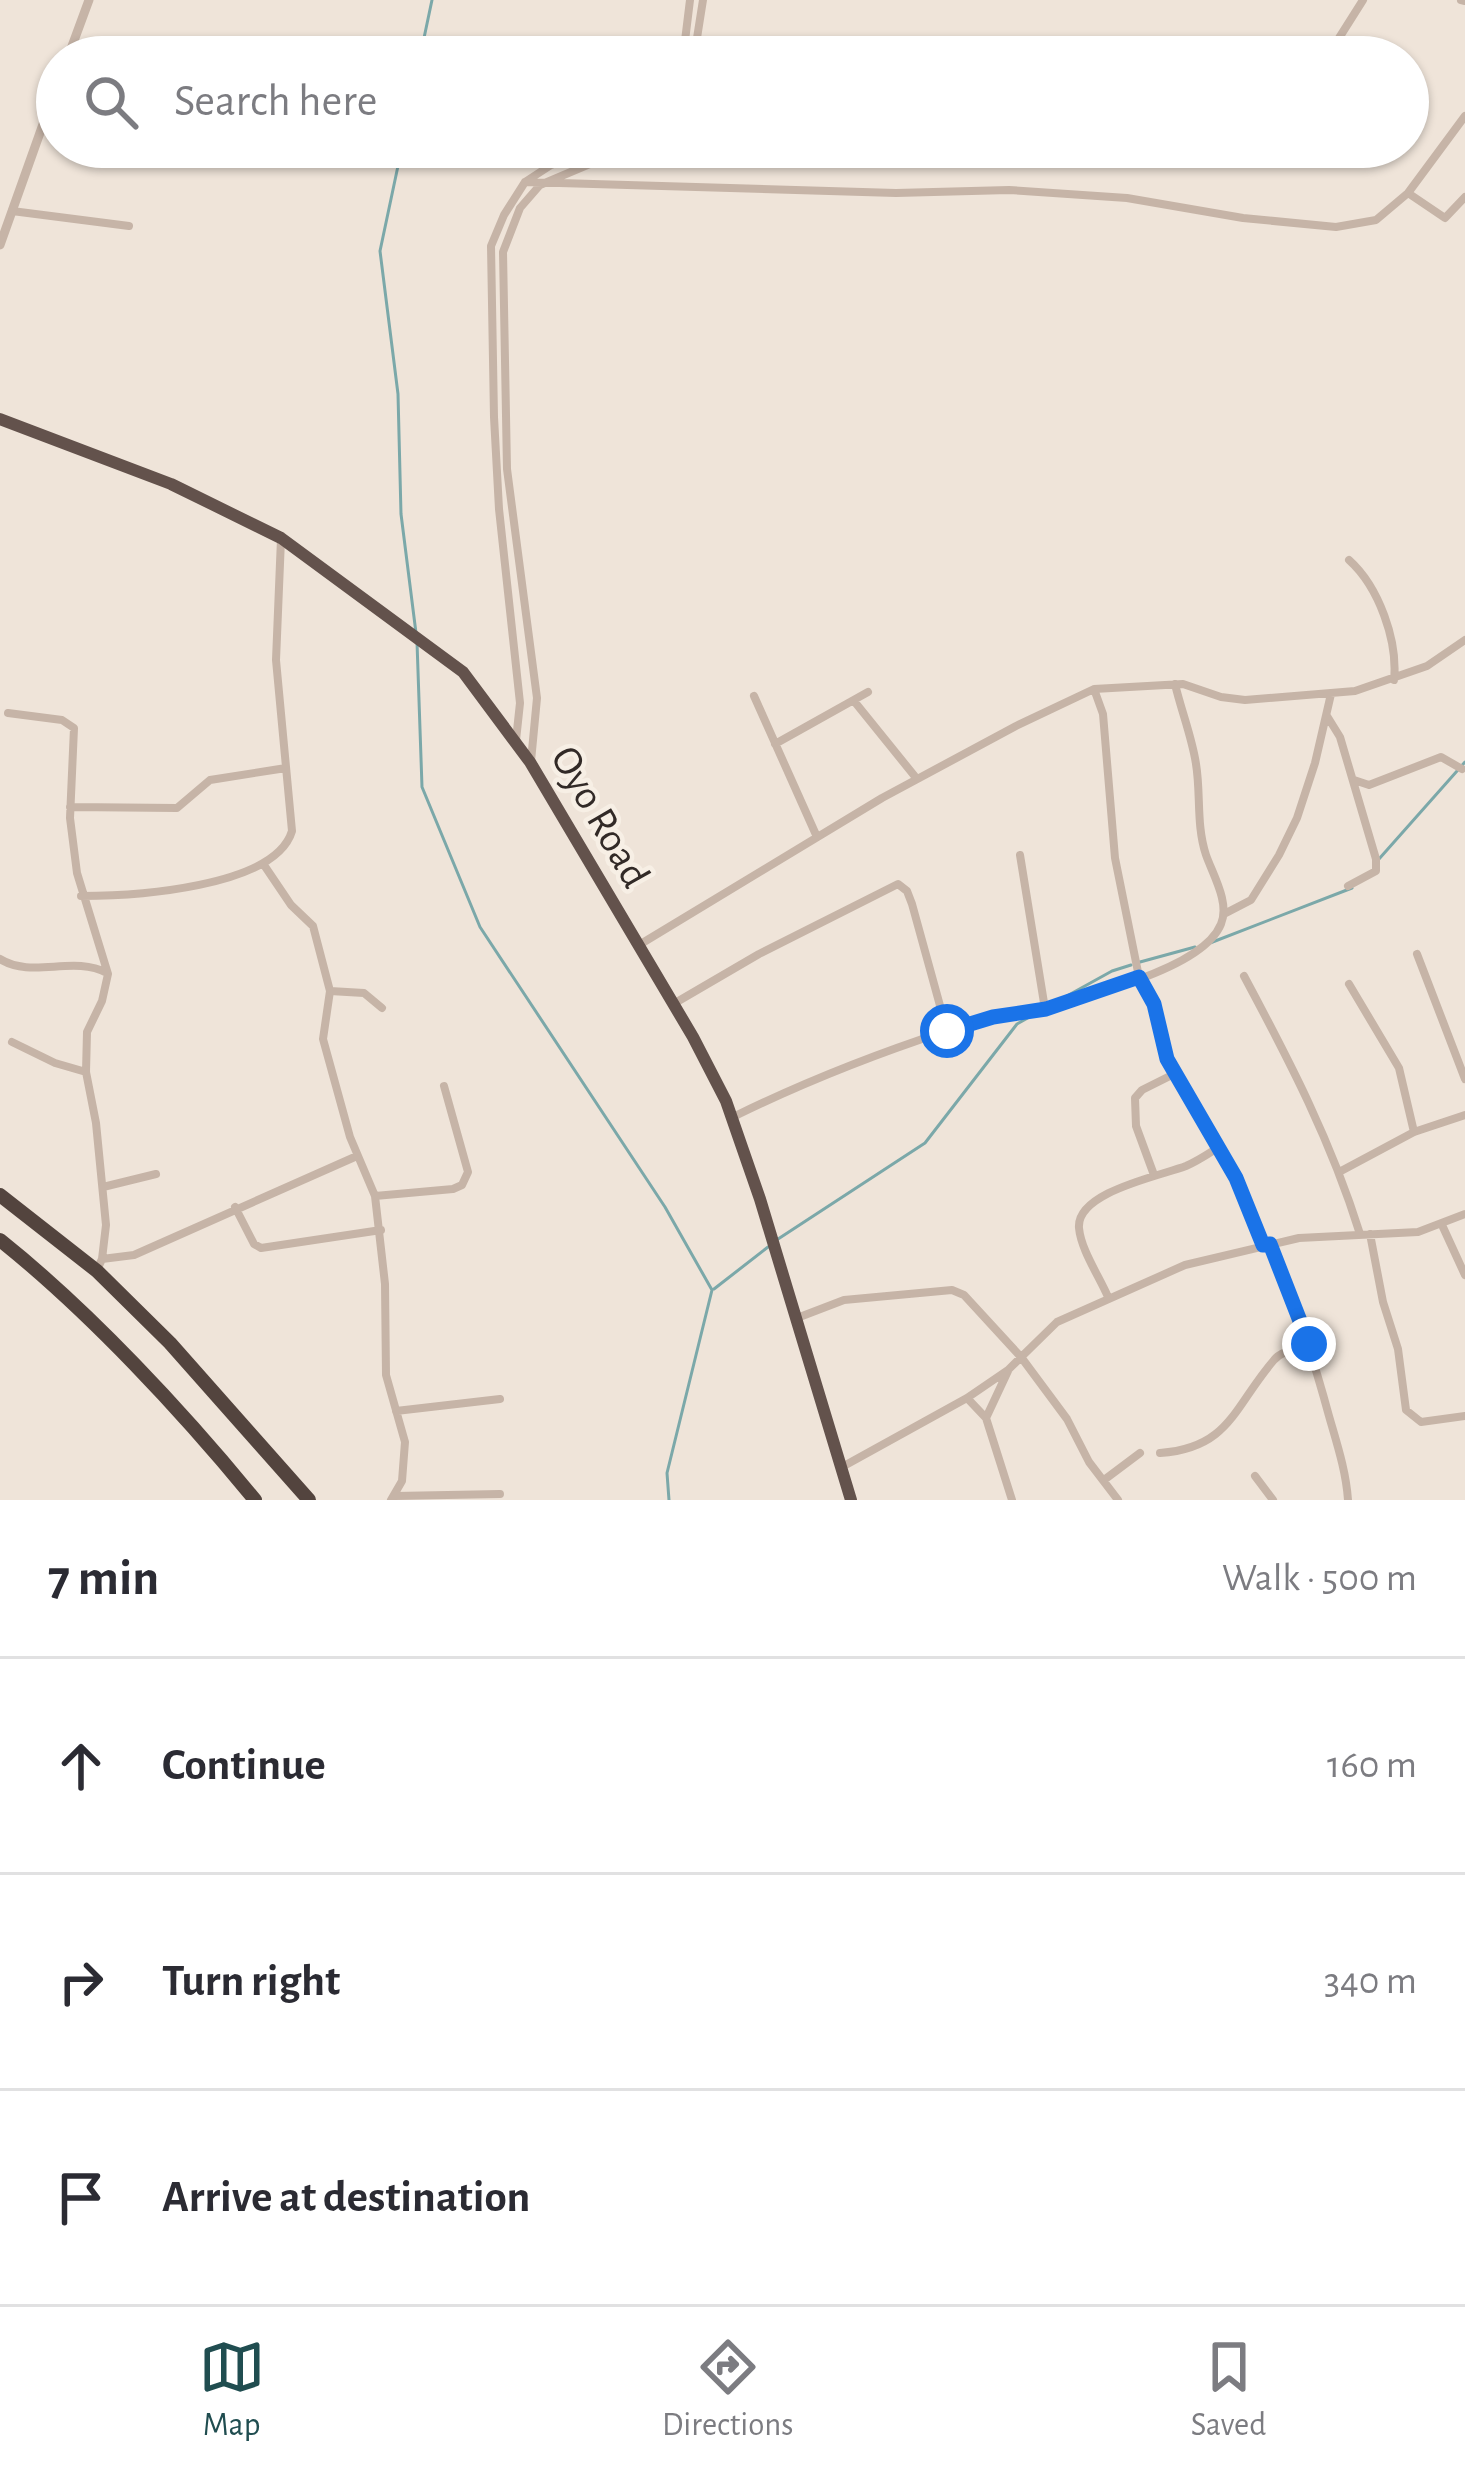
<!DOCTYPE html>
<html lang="en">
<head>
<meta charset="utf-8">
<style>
	:root { --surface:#fff; --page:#f2f2f3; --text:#2b2b33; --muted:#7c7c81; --line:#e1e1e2; --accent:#204d50 }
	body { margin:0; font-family:"Alegreya Sans",sans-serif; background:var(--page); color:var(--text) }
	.stop { position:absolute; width:36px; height:36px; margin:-27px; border:9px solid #1a73e8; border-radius:50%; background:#fff }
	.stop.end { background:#1a73e8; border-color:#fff; box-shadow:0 3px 12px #0008 }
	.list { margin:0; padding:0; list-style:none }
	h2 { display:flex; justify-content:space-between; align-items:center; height:156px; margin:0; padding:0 48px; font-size:51px }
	h2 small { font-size:39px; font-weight:400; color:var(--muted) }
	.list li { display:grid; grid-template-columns:78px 1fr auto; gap:36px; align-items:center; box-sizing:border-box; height:216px; padding:0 48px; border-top:3px solid var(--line) }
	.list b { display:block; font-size:45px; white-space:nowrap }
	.list em { font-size:39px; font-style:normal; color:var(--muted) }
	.icon { flex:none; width:66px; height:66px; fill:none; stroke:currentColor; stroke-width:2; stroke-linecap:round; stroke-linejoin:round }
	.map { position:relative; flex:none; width:1465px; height:1500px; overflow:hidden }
	.search { position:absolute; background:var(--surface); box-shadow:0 3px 9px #0004; left:36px; right:36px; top:36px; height:132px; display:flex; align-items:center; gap:30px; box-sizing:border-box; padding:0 42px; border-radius:66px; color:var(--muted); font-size:45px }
	.sheet { height:804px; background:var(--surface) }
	nav { display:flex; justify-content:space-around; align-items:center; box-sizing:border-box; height:168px; border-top:3px solid var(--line); background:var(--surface); font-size:33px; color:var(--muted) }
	nav a { display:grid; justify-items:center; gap:6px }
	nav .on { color:var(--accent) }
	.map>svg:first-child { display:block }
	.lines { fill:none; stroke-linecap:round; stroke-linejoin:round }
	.stream { stroke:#7ba8a9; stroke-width:3 }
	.minor { stroke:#c6b4a7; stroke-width:8 }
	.tertiary { stroke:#c6b4a7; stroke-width:9 }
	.trunk { stroke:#63524c; stroke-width:12 }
	.motorway { stroke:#53443e; stroke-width:14 }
	.route { stroke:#1a73e8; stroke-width:15 }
	.labels { text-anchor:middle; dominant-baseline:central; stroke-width:9; stroke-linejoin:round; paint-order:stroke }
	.street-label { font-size:42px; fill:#322a27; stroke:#f7efe5 }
</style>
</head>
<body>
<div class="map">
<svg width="1465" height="1500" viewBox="0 0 1465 1500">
	<rect width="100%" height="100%" fill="#efe4d9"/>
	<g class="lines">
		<path class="stream" d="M420,57L432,0
			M402,147L380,251L398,394L401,514L416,633
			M417,642L422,787L480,927L665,1207L712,1290L667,1473L669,1500
			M1379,859L1465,762
			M1210,943L1352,888
			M1140,962L1195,947
			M1065,997L1112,971L1131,965
			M775,1241L925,1143L1017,1024L1040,1011
			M714,1289L768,1247"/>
		<path class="minor" d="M1461,0L1465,1
			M683,57L690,0
			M694,57L703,0
			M1327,57L1363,0
			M525,182L896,193L1009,190L1127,198L1243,218L1336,227L1376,220L1408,193L1465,116
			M1408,193L1445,218L1465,197
			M12,211L129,226
			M1349,560C1379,587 1398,641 1394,680
			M1094,689L1103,714L1115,858L1139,977L1154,1004L1167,1059L1236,1179L1263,1245
			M754,696L817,837
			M854,701L917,779
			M8,713L62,720L74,728L70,818L77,873L108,974L102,1001L87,1032L86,1072L96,1123L106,1225L102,1259L97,1270
			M1327,716L1340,737L1376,859V871L1348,886
			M516,740L520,703L499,509L494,417L491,246L504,215L525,182L551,165L599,147
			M775,744L868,692
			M531,761L537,698L507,469L503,252L520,208L540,185L630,147
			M1354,780L1369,785L1441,757L1462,769
			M70,807L177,808L210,780L286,768
			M1020,855L1045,1009
			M264,865L291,905L313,926L330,991L323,1039L350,1137L375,1196L385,1284L386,1375L405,1442L402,1481L391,1500
			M81,896C132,896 275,888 292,831L276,660L281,539
			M1224,914L1251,900L1279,855L1297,818L1315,763L1331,694
			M639,945L882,798L1016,726L1094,689L1183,684L1221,697L1245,700L1355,691L1427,666L1465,640
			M1417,954L1465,1079
			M0,959C32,979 73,955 107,973
			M1244,976C1290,1062 1331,1141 1360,1234
			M1349,984L1399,1068L1414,1132
			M330,991L364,993L382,1008
			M675,1003L759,954L898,884L907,891L912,904L947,1031
			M12,1042L55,1063L86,1072
			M733,1117C802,1083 873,1055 946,1031C1005,1012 1197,984 1221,924C1230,903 1213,875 1206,855C1196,825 1201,794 1196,764C1192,737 1181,710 1175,684
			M1341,1171L1414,1132L1465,1115
			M1154,1175L1136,1126L1135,1098L1142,1090L1176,1073
			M103,1187L156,1174
			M375,1196L453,1189L462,1185L468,1172L444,1086
			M235,1207L254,1244L261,1248L381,1230
			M1442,1225L1465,1275
			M1370,1234L1383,1302L1398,1349L1406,1410L1421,1422L1465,1416
			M1270,1244C1295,1301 1313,1357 1329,1416C1337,1444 1346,1471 1348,1500
			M102,1259L134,1255L357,1156
			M1108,1297C1099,1276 1081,1250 1079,1228C1076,1192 1160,1176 1186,1166C1198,1161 1208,1154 1219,1147
			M797,1318L844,1300L952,1290L964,1295L1021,1357L1067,1419L1089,1462L1118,1500
			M968,1399L986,1418L1012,1500
			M396,1411L500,1399
			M986,1418L1008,1371
			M1160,1453C1230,1448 1234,1406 1274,1360C1281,1351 1298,1348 1309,1344
			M842,1467L967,1398L1008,1370L1057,1322L1185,1265L1299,1238L1418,1232L1465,1214
			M1255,1476L1273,1500
			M1104,1480L1140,1453
			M395,1496L500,1494"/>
		<path class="tertiary" d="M68,57L89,0
			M0,245L57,85"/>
		<path class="trunk" d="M0,419L171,484L281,538L463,672L530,762L693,1037L726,1101L760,1199L851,1500"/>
		<path class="motorway" d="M0,1195L97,1271L170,1343L309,1500
			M0,1240C89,1311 183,1412 255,1500"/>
	</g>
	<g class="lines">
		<path class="route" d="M947,1031L993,1017L1046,1009L1139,977L1154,1004L1167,1059L1236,1178L1263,1245L1270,1244L1309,1344"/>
	</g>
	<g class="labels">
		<g class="street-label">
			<text transform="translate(600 817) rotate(60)">Oyo Road</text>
		</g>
	</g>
</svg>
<div class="stop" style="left:947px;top:1031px"></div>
<div class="stop end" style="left:1309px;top:1344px"></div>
<div class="search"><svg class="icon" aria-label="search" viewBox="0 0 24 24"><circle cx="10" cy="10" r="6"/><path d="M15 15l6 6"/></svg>Search here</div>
</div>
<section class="sheet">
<h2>7 min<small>Walk · 500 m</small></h2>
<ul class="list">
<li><svg class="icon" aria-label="ahead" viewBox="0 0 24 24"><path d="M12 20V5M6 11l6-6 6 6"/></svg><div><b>Continue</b></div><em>160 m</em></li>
<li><svg class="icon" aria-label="right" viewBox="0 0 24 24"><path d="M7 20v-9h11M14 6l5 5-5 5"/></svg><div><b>Turn right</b></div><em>340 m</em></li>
<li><svg class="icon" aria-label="arrive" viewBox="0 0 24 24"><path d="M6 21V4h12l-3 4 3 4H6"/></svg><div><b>Arrive at destination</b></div></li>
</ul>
</section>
<nav>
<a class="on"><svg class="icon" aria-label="map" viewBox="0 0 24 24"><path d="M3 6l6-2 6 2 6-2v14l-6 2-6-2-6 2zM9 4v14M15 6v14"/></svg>Map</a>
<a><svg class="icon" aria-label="directions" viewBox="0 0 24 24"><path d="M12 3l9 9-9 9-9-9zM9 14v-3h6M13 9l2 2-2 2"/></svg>Directions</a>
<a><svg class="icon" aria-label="saved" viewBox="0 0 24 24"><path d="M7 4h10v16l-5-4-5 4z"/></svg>Saved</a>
</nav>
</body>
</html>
